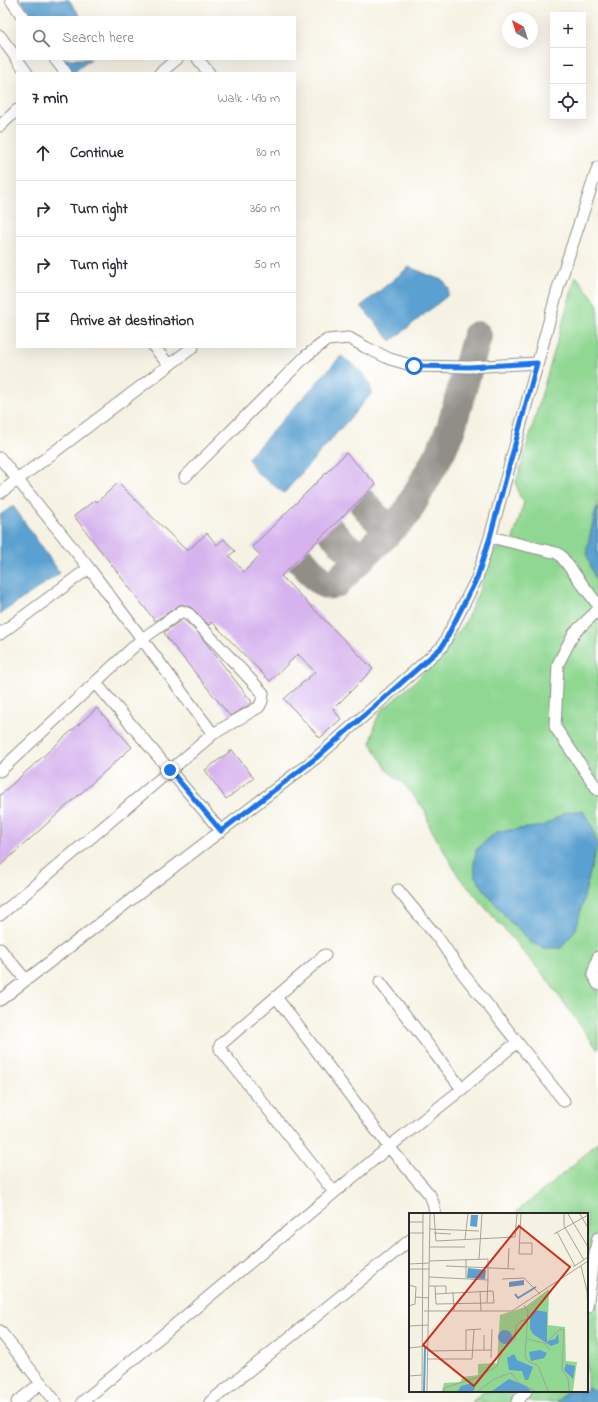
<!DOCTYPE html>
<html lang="en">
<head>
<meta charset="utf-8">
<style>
	:root { --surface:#fff; --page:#f2f2f3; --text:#2b2b33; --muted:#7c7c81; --line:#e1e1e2 }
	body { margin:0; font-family:"Indie Flower",sans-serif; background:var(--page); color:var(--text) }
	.controls { position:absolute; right:12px; top:12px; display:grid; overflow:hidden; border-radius:0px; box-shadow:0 4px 16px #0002 }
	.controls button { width:36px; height:36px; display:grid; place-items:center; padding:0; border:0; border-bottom:1px solid var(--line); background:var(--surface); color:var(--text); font:20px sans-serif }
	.compass { position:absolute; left:502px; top:12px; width:36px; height:36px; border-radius:50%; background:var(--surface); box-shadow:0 4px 16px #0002; rotate:321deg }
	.stop { position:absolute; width:12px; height:12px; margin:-9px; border:3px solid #1a73e8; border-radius:50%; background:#fff }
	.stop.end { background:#1a73e8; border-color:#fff; box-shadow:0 1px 4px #0008 }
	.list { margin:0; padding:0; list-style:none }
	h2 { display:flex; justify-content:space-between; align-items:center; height:52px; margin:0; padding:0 16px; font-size:17px }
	h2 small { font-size:13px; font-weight:400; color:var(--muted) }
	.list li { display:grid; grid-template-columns:26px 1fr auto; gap:12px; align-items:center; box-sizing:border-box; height:56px; padding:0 16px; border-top:1px solid var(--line) }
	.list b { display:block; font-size:15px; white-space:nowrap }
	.list em { font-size:13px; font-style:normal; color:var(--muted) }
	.icon { flex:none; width:22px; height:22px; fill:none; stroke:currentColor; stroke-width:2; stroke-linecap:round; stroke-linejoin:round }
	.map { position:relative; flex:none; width:598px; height:1402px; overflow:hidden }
	.search { position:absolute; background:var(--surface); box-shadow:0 4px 16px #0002; left:16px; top:16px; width:280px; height:44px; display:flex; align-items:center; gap:10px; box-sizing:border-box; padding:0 14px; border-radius:0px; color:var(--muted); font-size:15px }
	.panel { position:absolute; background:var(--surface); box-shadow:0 4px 16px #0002; left:16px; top:72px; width:280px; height:276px; border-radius:0px }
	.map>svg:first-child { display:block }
	.green { fill:#90d792; stroke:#5e815e }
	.water { fill:#5aa0d0; stroke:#42667e }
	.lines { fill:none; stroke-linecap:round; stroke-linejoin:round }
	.taxiway { stroke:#908e87; stroke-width:30 }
	.building { fill:#d6b3ee }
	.minor-casing { stroke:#908e87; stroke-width:13 }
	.minor { stroke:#fff; stroke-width:11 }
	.route { stroke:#1a73e8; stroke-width:5 }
	.inset-river { fill:none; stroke:#5aa0d0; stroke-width:2 }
	.inset-road { fill:none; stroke:#a5a299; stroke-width:1 }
	.view { fill:#c8321e; fill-opacity:0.15; stroke:#c8321e; stroke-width:2 }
	.inset-edge { fill:none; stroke:#2b2b2b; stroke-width:2 }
</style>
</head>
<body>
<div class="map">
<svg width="598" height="1402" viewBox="0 0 598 1402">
	<rect width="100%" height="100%" fill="#fff"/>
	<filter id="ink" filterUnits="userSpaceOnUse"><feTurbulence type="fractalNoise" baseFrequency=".025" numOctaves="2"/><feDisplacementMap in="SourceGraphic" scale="8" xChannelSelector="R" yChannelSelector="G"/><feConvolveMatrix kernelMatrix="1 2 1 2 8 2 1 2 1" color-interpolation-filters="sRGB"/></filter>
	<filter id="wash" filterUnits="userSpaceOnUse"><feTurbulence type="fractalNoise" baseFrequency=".012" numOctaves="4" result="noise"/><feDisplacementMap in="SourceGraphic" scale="16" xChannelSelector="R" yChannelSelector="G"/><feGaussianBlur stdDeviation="0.9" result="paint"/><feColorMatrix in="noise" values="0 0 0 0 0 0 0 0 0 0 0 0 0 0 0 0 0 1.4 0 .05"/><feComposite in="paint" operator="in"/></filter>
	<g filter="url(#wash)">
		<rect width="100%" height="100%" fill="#f6f2e3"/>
		<path class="green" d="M576,276L598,305V1050L546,978L459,877L430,827L425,810L403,783L388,771L371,743L376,721L381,711L418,679L464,625L480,589L488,561L494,552L501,547L511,546L524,502L519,495L516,483Z
			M598,1142V1402H472L484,1391H587V1214H514L570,1168Z"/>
		<path class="water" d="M21,0H69L81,17H33Z
			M63,59H91L73,73Z
			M409,267L444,281L449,289L447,296L391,341L361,306Z
			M341,356C357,368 368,373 372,393L284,493L256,472L248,458Z
			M13,506L60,573L0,614V515Z
			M598,506V582L595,579L586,553L596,508Z
			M575,811H583L593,828L597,845L576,929L561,948H543L530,942L523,933L511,923L488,895L475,877L474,864L476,850L496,832L543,826L566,812Z
			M587,1387L598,1392V1402H557L567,1391H587Z"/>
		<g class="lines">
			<path class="taxiway" d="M364,504C370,511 381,526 391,525C397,525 402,518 406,514L441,451L451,428L477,336
				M332,532C341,541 351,557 366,553L398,522
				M302,561C308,567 319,582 326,584C329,585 333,584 336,583L366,553"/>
		</g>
		<g id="blocks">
			<path class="building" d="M346,453L376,484L281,576L373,669L333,709L341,719L320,738L284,699L315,672L298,654L270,681L212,622L209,625L192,608L181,604L155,621L74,516L95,500L97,502L118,483L187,551L207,533L217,545L224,539L235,551L229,556L244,572L260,555L252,547Z
				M183,619L199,634L252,702L249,705L230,716L167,638L164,632Z
				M97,708L132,747L0,866V795Z
				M232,750L254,778L226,799L205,770Z"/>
		</g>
	</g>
	<g filter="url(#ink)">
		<use href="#blocks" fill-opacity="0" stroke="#908e87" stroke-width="1"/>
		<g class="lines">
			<g class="minor-casing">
				<path id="minor" d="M11,0L23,17
					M0,36L17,59
					M17,59L27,73
					M55,59L66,73
					M198,59L209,73
					M160,73L177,59
					M0,126L17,110
					M154,347L169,365
					M0,458L89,568L0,634
					M185,477L306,356L327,340L349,338L365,347L390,359L414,366L469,367L537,363
					M0,493L193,347
					M490,537L557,553L561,556L598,605
					M598,610L574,633L558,664L555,727L598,790
					M95,682L221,831
					M0,771L142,639L182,611L189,614L263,693L262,701L259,707L213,734
					M398,890L438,938L464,975L564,1101
					M0,915L213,734L89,568
					M0,949L26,980
					M325,955L220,1045V1049L224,1054L334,1192
					M598,957L593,974L598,984
					M380,982L462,1089
					M276,997L389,1147L430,1195C432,1201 436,1207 434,1214
					M0,1000L316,758L442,647L477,578L490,537L559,285L598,167
					M587,1307L596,1247L598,1238
					M0,1331L56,1402
					M17,1402L41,1383
					M82,1402L389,1147L462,1089L517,1042
					M210,1402L410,1240
					M517,1402L526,1391"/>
			</g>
			<use href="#minor" class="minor"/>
		</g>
	</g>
	<g class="lines" filter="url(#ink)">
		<path class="route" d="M170,770L221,831L316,758L442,647L477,578L490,537L537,363L469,367L414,366"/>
	</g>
	<g transform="translate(409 1213)">
		<rect width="179" height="179" fill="#f6f2e3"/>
		<path d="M140,76L139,112L156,114L157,148L168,149L164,178H33L35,170L51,169L54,164L69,162V151L88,150L91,102L116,94Z" fill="#90d792"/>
		<path d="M62,2H69L68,14L61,13ZM59,55L77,57L76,66L58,65ZM115,67V72L100,74V69ZM126,97L138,99V128L146,126L149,121L150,130L142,133L124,121L121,116V103ZM89 124a7 7 0 1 1 14 0a7 7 0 1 1-14 0ZM131,137L138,140L135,145L122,148L120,139ZM105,141L108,147L124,154L119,167H116L113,158L100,157L98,145ZM157,151L166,153L164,166L155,157ZM100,166L117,173L122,178H83ZM63,170L66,176L64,178H49L52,173Z" fill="#5aa0d0"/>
		<path class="inset-river" d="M106,81L109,85L127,74M15,178L16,134"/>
		<path class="inset-road" d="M25,1L27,28L106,24L108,1M155,1V13L175,47M159,1L179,34M171,1L179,15M0,9H14M21,16L70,18M148,19L166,53M0,20H15M25,20L42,21M145,21L179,2M56,26L59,1M110,30H123V41H110L111,19L112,1M20,34H56M70,46L73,1M0,51L20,50M37,53L106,56M172,53L178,78L179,98M164,54L179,44M0,56H20M99,56L100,35M20,64L79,67V46L20,48M57,65V46M93,66L115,65L131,81M0,72L7,74L6,91L0,93M20,73H26L27,91L78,90L79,67M26,73H37V80M71,78L72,98M44,79L45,98M26,81L84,78L85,90H78M6,84L20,85M115,92L119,99L116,143L119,148L129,153L139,178M15,98H103L179,48M0,113L19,112M118,126L135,130L141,137M136,131L151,116L155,117L153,157L159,165L160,178M0,135L19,133M57,137V117L72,116M75,137V122M19,138L82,137M82,145L83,116M19,146H63L65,117M0,163L13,162M13,178L14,1M18,178L21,1M35,178V175L70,164L88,153L94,136L106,126L107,113L112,108L119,106M69,178L85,166L102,160L109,169L126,178"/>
		<path class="view" d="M110,13L161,54L65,173L14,132Z"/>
		<rect width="179" height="179" class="inset-edge"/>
	</g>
</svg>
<div class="controls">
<button>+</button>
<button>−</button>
<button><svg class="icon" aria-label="locate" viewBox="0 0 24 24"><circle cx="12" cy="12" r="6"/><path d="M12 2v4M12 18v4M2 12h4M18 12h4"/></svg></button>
</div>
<svg class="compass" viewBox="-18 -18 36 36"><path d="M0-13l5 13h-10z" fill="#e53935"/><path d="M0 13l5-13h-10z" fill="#7c7c81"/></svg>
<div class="stop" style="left:414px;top:366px"></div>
<div class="stop end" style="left:170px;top:770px"></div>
<div class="search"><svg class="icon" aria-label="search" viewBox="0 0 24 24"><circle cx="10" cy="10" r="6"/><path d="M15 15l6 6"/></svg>Search here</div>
<section class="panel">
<h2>7 min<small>Walk · 490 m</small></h2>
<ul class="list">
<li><svg class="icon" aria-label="ahead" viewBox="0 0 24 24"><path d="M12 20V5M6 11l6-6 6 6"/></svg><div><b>Continue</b></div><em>80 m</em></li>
<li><svg class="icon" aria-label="right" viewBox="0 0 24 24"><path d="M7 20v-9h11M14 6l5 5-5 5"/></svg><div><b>Turn right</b></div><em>360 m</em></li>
<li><svg class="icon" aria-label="right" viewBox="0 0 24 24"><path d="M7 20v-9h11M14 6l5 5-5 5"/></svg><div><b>Turn right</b></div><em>50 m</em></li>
<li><svg class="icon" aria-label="arrive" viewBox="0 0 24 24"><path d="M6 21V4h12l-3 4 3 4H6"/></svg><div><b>Arrive at destination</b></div></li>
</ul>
</section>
</div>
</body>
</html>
